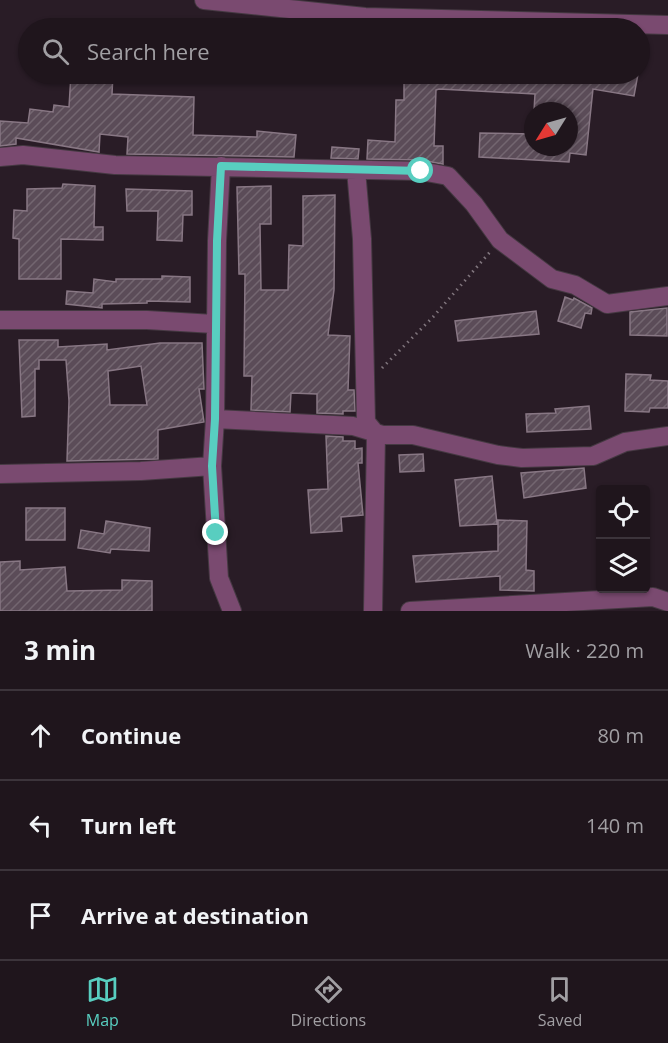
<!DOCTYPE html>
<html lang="en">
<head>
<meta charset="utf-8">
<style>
	:root { --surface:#1f151c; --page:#2c2229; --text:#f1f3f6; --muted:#a19fa3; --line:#3c343b; --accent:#58cec0 }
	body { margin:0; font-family:"Open Sans",sans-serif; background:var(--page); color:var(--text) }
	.controls { position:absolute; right:18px; bottom:18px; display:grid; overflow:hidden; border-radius:6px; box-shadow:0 2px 4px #0004 }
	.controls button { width:54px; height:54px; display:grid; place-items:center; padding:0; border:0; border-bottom:2px solid var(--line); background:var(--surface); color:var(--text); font:30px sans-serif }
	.compass { position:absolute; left:524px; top:102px; width:54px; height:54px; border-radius:50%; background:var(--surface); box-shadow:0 2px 4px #0004; rotate:233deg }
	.stop { position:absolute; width:18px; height:18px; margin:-14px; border:4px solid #58cec0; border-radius:50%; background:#fff }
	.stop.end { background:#58cec0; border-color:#fff; box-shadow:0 2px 6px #0008 }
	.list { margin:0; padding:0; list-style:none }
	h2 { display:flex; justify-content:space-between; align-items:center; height:78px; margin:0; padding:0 24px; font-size:26px }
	h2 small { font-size:20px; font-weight:400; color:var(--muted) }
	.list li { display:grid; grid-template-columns:39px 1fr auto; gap:18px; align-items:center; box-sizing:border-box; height:90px; padding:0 24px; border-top:2px solid var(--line) }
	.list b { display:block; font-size:22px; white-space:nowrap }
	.list em { font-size:20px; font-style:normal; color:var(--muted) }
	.icon { flex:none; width:33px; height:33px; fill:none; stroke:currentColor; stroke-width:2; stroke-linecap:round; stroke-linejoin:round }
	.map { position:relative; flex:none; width:668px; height:611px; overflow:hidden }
	.search { position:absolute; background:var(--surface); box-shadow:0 2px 4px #0004; left:18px; right:18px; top:18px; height:66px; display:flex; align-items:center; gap:15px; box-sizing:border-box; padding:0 21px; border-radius:33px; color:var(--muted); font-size:22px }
	.sheet { height:348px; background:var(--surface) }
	nav { display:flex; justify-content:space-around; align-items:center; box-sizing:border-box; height:84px; border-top:2px solid var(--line); background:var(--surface); font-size:16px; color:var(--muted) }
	nav a { display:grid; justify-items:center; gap:3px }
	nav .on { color:var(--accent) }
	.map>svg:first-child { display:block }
	.building { fill:url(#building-hatch); stroke:#887784; stroke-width:1.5; fill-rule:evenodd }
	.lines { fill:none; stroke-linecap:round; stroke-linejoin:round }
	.minor-casing { stroke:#453942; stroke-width:20 }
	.path { stroke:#81767e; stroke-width:3; stroke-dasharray:1.5 4.5; stroke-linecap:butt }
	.minor { stroke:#7a4a70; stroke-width:18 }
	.route { stroke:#58cec0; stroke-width:8 }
</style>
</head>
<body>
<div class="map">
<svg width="668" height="611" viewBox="0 0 668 611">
	<defs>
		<pattern id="building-hatch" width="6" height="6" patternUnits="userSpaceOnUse" patternTransform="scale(1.5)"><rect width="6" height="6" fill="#5b4c58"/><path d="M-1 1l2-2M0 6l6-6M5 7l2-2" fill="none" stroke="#736670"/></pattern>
	</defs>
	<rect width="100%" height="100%" fill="#291c26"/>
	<path class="building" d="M71,74H113L112,94L194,97L193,135L257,137V131L296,135L294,157L127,154L128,137L100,134L99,152L16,138V144L0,146V121L28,123L30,109L53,112L54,105L69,107Z
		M404,74H638L634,96L593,89L586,155L570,153L569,162L479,157L480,133L533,134V147H569V111H534L535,94L439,89L436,90L434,146H443V164L421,160L367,159L368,140L395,142L396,100H404Z
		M332,147L359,149L358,159L331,158Z
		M63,184L95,186L94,227H103V240L61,239V279H19V239L13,238L14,210L27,211V189L62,188Z
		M271,186V224H260L261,290H288L289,245L303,246V196L335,195L334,290L328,335L350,336L348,390H354L355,411H343V414L317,413V394L291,393L290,412L251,410L252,376H244L245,274H239L237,187Z
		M126,189L192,191V215H183L182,241L157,240L158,211H127Z
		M162,276L190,277V302L147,301V303L102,304V308L66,304L67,291L93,293L94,279L116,282V279H162Z
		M565,297L573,300L574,298L592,308L591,314L585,313L581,328L558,321Z
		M667,308V336L630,335V312Z
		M536,311L539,334L458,341L455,321Z
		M19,340H58V347L107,344V350L160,343H202L204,389H199L204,422L158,430V459L67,461L69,401L66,360H39V369H35V416L22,417ZM141,366L147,405H110L108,371Z
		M626,374L651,375L650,380L668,381V408H650L649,412L625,411Z
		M589,406L591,429L527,432L526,414L556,413L555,409Z
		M326,436L343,437V441H355V449L362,448V463H358L363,515L341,517L342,531L311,533L308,490L328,489Z
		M423,454L424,471L400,472L399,455Z
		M584,468L586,488L524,498L521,473Z
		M492,476L497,524L460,526L455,480Z
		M26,508H65V540H26Z
		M498,520L527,521L526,570L534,571V591L500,590V576L416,582L413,556L498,551Z
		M106,521L150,528L149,551L111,549L110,553L78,548L81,530L104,534Z
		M20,561V570L65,567L67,591L122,590V580L152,581V611H0V562Z"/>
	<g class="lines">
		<g class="minor-casing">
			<path id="minor" d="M204,0L365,17L668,25
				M0,157L23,155L115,165L421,171L448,176L474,204L500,240L552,279L575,285L607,304L668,296
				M221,166L217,241L215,419L212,466L219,578L232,611
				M356,170L362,239L366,422L376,434L373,611
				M0,320H147L214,324
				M215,419L353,426L383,435H413L498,455L522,458L593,456L625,442L668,436
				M0,474L141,471L212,466
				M410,611L653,597L668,602"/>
		</g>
		<path class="path" d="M382,368L433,317L490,252"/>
		<use href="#minor" class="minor"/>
	</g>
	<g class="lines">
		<path class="route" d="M216,533L212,466L215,419L217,241L221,166L421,171"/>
	</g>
</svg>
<div class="controls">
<button><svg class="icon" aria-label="locate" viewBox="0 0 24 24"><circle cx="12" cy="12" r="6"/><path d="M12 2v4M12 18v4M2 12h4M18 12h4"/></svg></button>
<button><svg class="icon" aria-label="layers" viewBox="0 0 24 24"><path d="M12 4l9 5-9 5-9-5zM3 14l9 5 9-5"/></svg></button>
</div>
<svg class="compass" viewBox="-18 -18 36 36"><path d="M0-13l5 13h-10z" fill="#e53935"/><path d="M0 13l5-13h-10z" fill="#a19fa3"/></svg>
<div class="stop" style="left:421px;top:171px"></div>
<div class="stop end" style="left:216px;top:533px"></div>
<div class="search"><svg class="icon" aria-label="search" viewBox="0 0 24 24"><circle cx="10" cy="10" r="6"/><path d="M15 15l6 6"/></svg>Search here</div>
</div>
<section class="sheet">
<h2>3 min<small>Walk · 220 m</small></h2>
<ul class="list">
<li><svg class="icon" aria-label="ahead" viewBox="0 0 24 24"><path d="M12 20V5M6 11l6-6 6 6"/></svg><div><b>Continue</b></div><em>80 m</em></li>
<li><svg class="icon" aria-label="left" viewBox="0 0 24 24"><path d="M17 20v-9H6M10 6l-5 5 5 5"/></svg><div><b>Turn left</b></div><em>140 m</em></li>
<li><svg class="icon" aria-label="arrive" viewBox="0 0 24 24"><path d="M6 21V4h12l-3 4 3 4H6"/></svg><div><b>Arrive at destination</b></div></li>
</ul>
</section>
<nav>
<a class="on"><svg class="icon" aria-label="map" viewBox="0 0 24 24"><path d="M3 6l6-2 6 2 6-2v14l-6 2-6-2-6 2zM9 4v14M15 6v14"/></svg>Map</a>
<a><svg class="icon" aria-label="directions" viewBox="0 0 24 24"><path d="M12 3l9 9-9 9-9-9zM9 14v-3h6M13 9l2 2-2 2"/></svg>Directions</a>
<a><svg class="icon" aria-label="saved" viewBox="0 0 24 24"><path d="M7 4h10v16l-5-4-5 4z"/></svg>Saved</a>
</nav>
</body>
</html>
